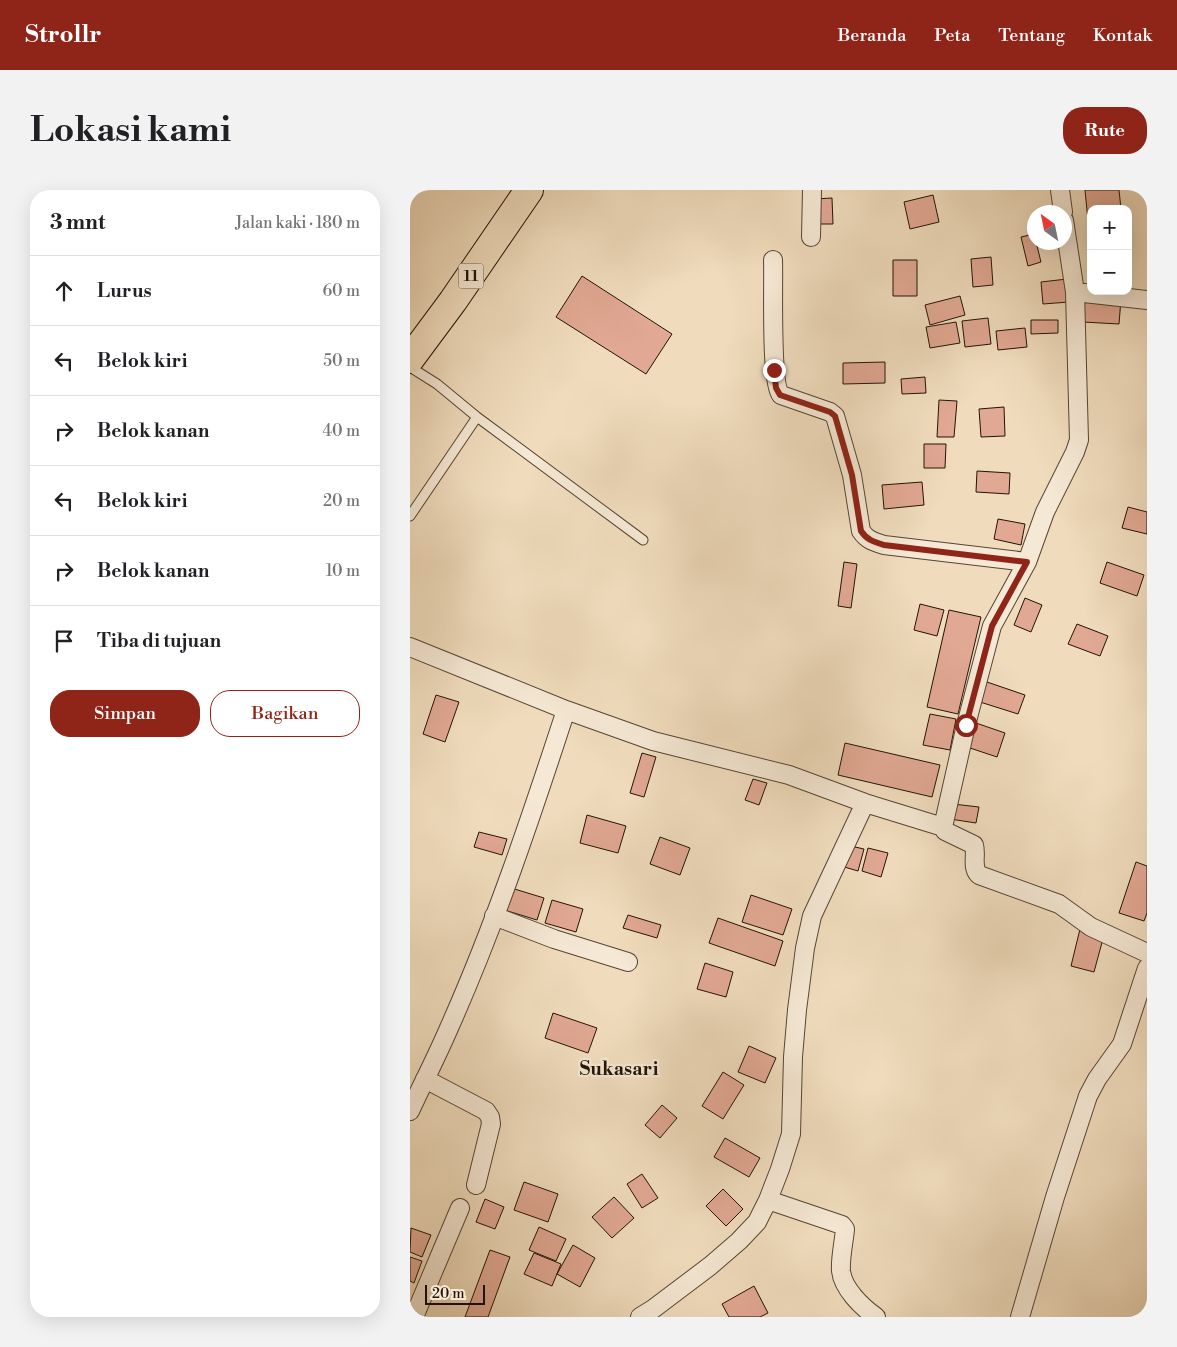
<!DOCTYPE html>
<html lang="id">
<head>
<meta charset="utf-8">
<style>
	:root { --surface:#fff; --page:#f2f2f2; --text:#202124; --muted:#757577; --line:#e0e0e0; --accent:#8f2418 }
	body { margin:0; font-family:"Libre Bodoni",serif; background:var(--page); color:var(--text) }
	.controls { position:absolute; right:15px; top:15px; display:grid; overflow:hidden; border-radius:10px; box-shadow:0 5px 20px #0002 }
	.controls button { width:45px; height:45px; display:grid; place-items:center; padding:0; border:0; border-bottom:1px solid var(--line); background:var(--surface); color:var(--text); font:25px sans-serif }
	.compass { position:absolute; left:617px; top:15px; width:45px; height:45px; border-radius:50%; background:var(--surface); box-shadow:0 5px 20px #0002; rotate:327deg }
	.scale { position:absolute; left:15px; bottom:12px; width:60px; box-sizing:border-box; padding-left:5px; border:2px solid #221306; border-top:0; font-size:14px; line-height:18px; white-space:nowrap; color:#221306; -webkit-text-stroke:4px #f5e8d4; paint-order:stroke }
	.stop { position:absolute; width:15px; height:15px; margin:-11px; border:4px solid #8f2418; border-radius:50%; background:#fff }
	.stop.end { background:#8f2418; border-color:#fff; box-shadow:0 1px 5px #0008 }
	.list { margin:0; padding:0; list-style:none }
	h2 { display:flex; justify-content:space-between; align-items:center; height:65px; margin:0; padding:0 20px; font-size:21px }
	h2 small { font-size:16px; font-weight:400; color:var(--muted) }
	.list li { display:grid; grid-template-columns:32px 1fr auto; gap:15px; align-items:center; box-sizing:border-box; height:70px; padding:0 20px; border-top:1px solid var(--line) }
	.list b { display:block; font-size:19px; white-space:nowrap }
	.list em { font-size:16px; font-style:normal; color:var(--muted) }
	.actions { display:flex; gap:10px; padding:15px 20px }
	.actions a { flex:1; padding:11px 0; border:1px solid var(--accent); border-radius:20px; text-align:center; font-size:18px; color:var(--accent) }
	.actions .main { background:var(--accent); color:#fff }
	.icon { flex:none; width:28px; height:28px; fill:none; stroke:currentColor; stroke-width:2; stroke-linecap:round; stroke-linejoin:round }
	.map { position:relative; flex:none; width:737px; height:1127px; overflow:hidden; border-radius:20px }
	header { display:flex; align-items:center; gap:30px; box-sizing:border-box; height:70px; padding:0 25px; background:var(--accent); color:#fff }
	header strong { font-size:24px }
	nav { display:flex; gap:28px; margin-inline-start:auto; font-size:18px }
	.intro { display:flex; align-items:center; justify-content:space-between; box-sizing:border-box; height:120px; padding:0 30px }
	h1 { margin:0; font-size:35px }
	.button { padding:12px 22px; border-radius:20px; background:var(--accent); color:#fff; font-size:18px; font-weight:700 }
	main { display:flex; gap:30px; padding:0 30px }
	aside { flex:1; background:var(--surface); border-radius:20px; box-shadow:0 5px 20px #0002 }
	.map>svg:first-child { display:block }
	.building { fill:#e1a893; stroke:#221306 }
	.lines { fill:none; stroke-linecap:round; stroke-linejoin:round }
	.lane-casing { stroke:#564534; stroke-width:11 }
	.street-casing { stroke:#564534; stroke-width:20 }
	.highway-casing { stroke:#221306; stroke-width:30 }
	.lane { stroke:#f5e8d4; stroke-width:9 }
	.street { stroke:#f5e8d4; stroke-width:18 }
	.highway { stroke:#f0dcbd; stroke-width:28 }
	.route { stroke:#8f2418; stroke-width:6 }
	.labels { text-anchor:middle; dominant-baseline:central; stroke-width:4.5; stroke-linejoin:round; paint-order:stroke }
	.shield { fill:#f5e8d4; stroke:#615344; stroke-width:1 }
	.shield-label { font-size:15px; font-weight:bold; fill:#221306 }
	.quarter-label { font-size:19px; font-weight:bold; fill:#221306; stroke:#f5e8d4 }
</style>
</head>
<body>
<header>
<strong>Strollr</strong>
<nav><a>Beranda</a><a>Peta</a><a>Tentang</a><a>Kontak</a></nav>
</header>
<div class="intro"><h1>Lokasi kami</h1><a class="button">Rute</a></div>
<main>
<aside>
<h2>3 mnt<small>Jalan kaki · 180 m</small></h2>
<ul class="list">
<li><svg class="icon" aria-label="ahead" viewBox="0 0 24 24"><path d="M12 20V5M6 11l6-6 6 6"/></svg><div><b>Lurus</b></div><em>60 m</em></li>
<li><svg class="icon" aria-label="left" viewBox="0 0 24 24"><path d="M17 20v-9H6M10 6l-5 5 5 5"/></svg><div><b>Belok kiri</b></div><em>50 m</em></li>
<li><svg class="icon" aria-label="right" viewBox="0 0 24 24"><path d="M7 20v-9h11M14 6l5 5-5 5"/></svg><div><b>Belok kanan</b></div><em>40 m</em></li>
<li><svg class="icon" aria-label="left" viewBox="0 0 24 24"><path d="M17 20v-9H6M10 6l-5 5 5 5"/></svg><div><b>Belok kiri</b></div><em>20 m</em></li>
<li><svg class="icon" aria-label="right" viewBox="0 0 24 24"><path d="M7 20v-9h11M14 6l5 5-5 5"/></svg><div><b>Belok kanan</b></div><em>10 m</em></li>
<li><svg class="icon" aria-label="arrive" viewBox="0 0 24 24"><path d="M6 21V4h12l-3 4 3 4H6"/></svg><div><b>Tiba di tujuan</b></div></li>
</ul>
<div class="actions"><a class="main">Simpan</a><a>Bagikan</a></div>
</aside>
<div class="map">
<svg width="737" height="1127" viewBox="0 0 737 1127">
	<rect width="100%" height="100%" fill="#f0dcbd"/>
	<filter id="stains"><feTurbulence type="fractalNoise" baseFrequency=".004" numOctaves="4"/><feColorMatrix values="0 0 0 0 .2 0 0 0 0 .09 0 0 0 0 .02 0 0 0 .5 -.17"/></filter>
	<radialGradient id="worn" r=".72"><stop offset=".6" stop-color="#630" stop-opacity="0"/><stop offset="1" stop-color="#630" stop-opacity=".3"/></radialGradient>
	<path class="building" d="M675,0H709L711,19H681V40L679,41Z
		M523,5L529,32L500,39L494,12Z
		M422,8L423,34H405V9Z
		M624,44V52H626L631,72L618,76L611,47Z
		M581,67L583,95L563,97L561,69Z
		M483,70H507V106H483Z
		M172,86L262,144L236,184L146,127Z
		M657,89L659,112L633,114L631,92Z
		M550,106L555,125L520,135L515,115Z
		M674,107L711,109L709,134L673,132Z
		M578,128L581,154L555,157L552,131Z
		M621,130H648V143L621,144Z
		M546,132L550,153L520,158L516,137Z
		M615,138L617,157L588,160L586,141Z
		M475,172V193L433,194V173Z
		M515,187L516,203L492,204L491,189Z
		M529,210L547,211L544,247H527Z
		M594,217L595,246L571,247L569,219Z
		M514,254H536L535,278H514Z
		M567,281L600,283L599,304L566,302Z
		M512,292L514,315L474,319L472,295Z
		M718,317L737,322V344L712,338Z
		M588,329L615,334L611,355L584,349Z
		M434,372L447,374L441,418L428,416Z
		M697,372L734,385L727,406L690,393Z
		M615,408L632,415L621,442L604,435Z
		M510,414L534,420L527,446L504,440Z
		M539,420L571,427L548,524L517,517Z
		M667,434L698,446L690,466L658,454Z
		M577,492L615,505L608,524L570,512Z
		M26,505L49,512L35,552L13,544Z
		M520,524L546,529L540,560L513,555Z
		M566,533L595,543L587,567L557,557Z
		M435,553L530,575L522,607L428,585Z
		M232,563L246,567L234,607L220,603Z
		M343,589L357,593L349,615L335,610Z
		M543,614L569,617L566,633L540,629Z
		M177,625L216,636L208,663L170,653Z
		M69,642L97,649L92,665L64,657Z
		M250,647L280,658L270,685L240,674Z
		M436,655L454,659L448,681L431,676Z
		M458,658L478,663L471,687L452,681Z
		M726,672L737,676V723L734,731L709,723Z
		M98,697L134,708L127,730L91,719Z
		M341,705L382,719L373,745L332,732Z
		M142,710L173,719L166,742L135,733Z
		M218,725L251,735L247,748L213,738Z
		M308,728L373,751L365,776L299,753Z
		M670,739L694,745L684,782L661,776Z
		M295,773L323,782L316,807L287,799Z
		M143,823L187,838L178,863L135,848Z
		M339,856L366,868L355,893L328,882Z
		M313,882L334,895L313,929L292,916Z
		M252,915L267,928L250,948L235,935Z
		M315,948L350,968L339,987L304,967Z
		M232,984L248,1008L232,1018L217,994Z
		M114,992L148,1004L138,1032L104,1020Z
		M313,999L333,1019L316,1036L296,1016Z
		M204,1007L224,1028L202,1048L182,1027Z
		M75,1009L94,1017L85,1039L66,1032Z
		M129,1037L156,1049L146,1071L119,1060Z
		M1,1038L21,1045L12,1067L0,1062Z
		M163,1055L185,1068L170,1097L147,1084Z
		M80,1060L100,1067L78,1127H55Z
		M124,1063L151,1074L142,1096L114,1084Z
		M0,1067L12,1071L4,1093L0,1091Z
		M344,1096L358,1123L350,1127H319L312,1114Z"/>
	<g class="lines">
		<g class="lane-casing">
			<path id="lane" d="M0,177L27,194L67,227L233,350
				M0,326L67,227"/>
		</g>
		<g class="street-casing">
			<path id="street" d="M650,0L653,22
				M401,47L402,0
				M363,70C364,92 360,193 371,205L420,222L425,226L442,285L451,341C457,350 464,352 474,355L617,372
				M665,102L737,110
				M0,457L156,520L243,551L379,585L455,613L533,637L535,641L564,655C567,665 561,677 569,685L649,714L681,737L737,763
				M533,637L556,535L582,436L617,372L635,322L665,262L669,250L665,102L654,30
				M84,726L144,749L218,772
				M15,889L76,921L80,927L81,934L66,995
				M0,921C13,893 27,866 39,838C85,735 121,627 156,520
				M358,1010L432,1035L435,1039C434,1052 430,1068 431,1081C433,1099 452,1117 466,1127
				M4,1127L50,1018
				M230,1127L243,1119L300,1076L329,1051L347,1032L358,1010L370,979L381,944L383,867L387,820L395,758L402,726L455,613
				M610,1127L645,1007L678,906L687,889L712,854L737,778"/>
		</g>
		<g class="highway-casing">
			<path id="highway" d="M0,169L43,111L119,0"/>
		</g>
		<use href="#lane" class="lane"/>
		<use href="#street" class="street"/>
		<use href="#highway" class="highway"/>
	</g>
	<g class="lines">
		<path class="route" d="M364,180L366,198L370,205L420,222L425,226L442,285L451,341C457,350 464,352 474,355L617,372L582,436L556,535"/>
	</g>
	<g class="labels">
		<rect class="shield" x="48.5" y="73.5" width="25" height="25" rx="4"/>
		<g class="shield-label">
			<text x="61" y="86">11</text>
		</g>
		<g class="quarter-label">
			<text x="209" y="879">Sukasari</text>
		</g>
	</g>
	<rect width="100%" height="100%" filter="url(#stains)"/>
	<rect width="100%" height="100%" fill="url(#worn)"/>
</svg>
<div class="controls">
<button>+</button>
<button>−</button>
</div>
<svg class="compass" viewBox="-18 -18 36 36"><path d="M0-13l5 13h-10z" fill="#e53935"/><path d="M0 13l5-13h-10z" fill="#757577"/></svg>
<div class="scale">20 m</div>
<div class="stop" style="left:556px;top:535px"></div>
<div class="stop end" style="left:364px;top:180px"></div>
</div>
</main>
</body>
</html>
